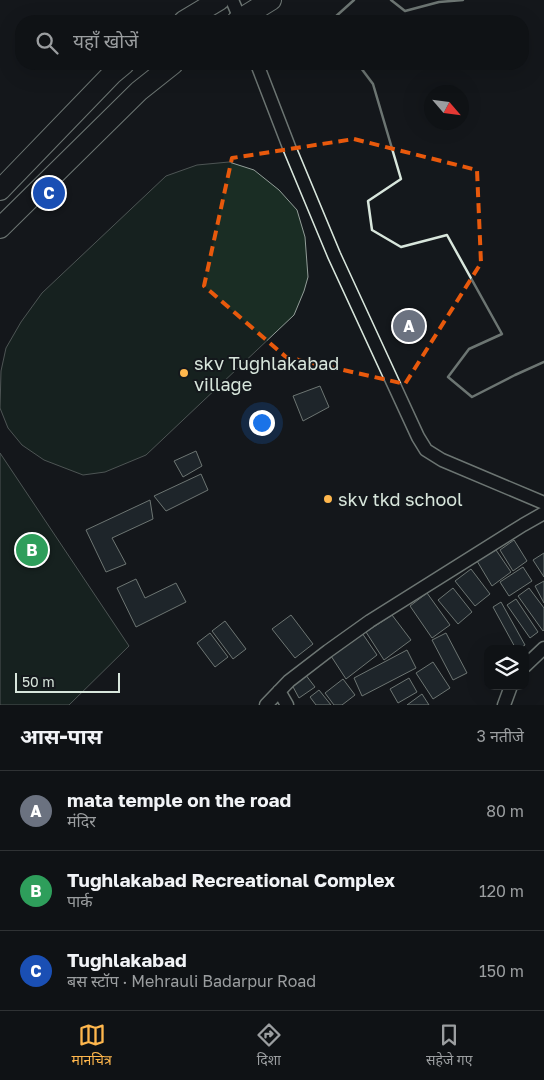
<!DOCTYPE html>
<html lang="hi">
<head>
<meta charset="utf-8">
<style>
	:root { --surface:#0f1215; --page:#181b1e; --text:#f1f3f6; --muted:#9b9ea0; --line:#2f3234; --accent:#ffb74d }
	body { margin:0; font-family:"Golos Text","Noto Sans Devanagari",sans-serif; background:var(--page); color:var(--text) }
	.controls { position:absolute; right:15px; bottom:15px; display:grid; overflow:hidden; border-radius:10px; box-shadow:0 5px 20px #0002 }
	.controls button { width:45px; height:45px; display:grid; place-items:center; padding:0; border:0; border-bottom:1px solid var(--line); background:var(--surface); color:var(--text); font:25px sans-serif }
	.compass { position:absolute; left:424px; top:85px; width:45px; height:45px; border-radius:50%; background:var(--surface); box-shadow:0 5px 20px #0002; rotate:118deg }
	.scale { position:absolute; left:15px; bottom:12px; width:105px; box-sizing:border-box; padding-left:5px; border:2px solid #d8e6dc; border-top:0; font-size:14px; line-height:18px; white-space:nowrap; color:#d8e6dc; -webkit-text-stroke:4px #14181c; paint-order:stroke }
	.you { position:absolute; left:261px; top:422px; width:18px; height:18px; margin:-12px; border:4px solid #fff; border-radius:50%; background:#1a73e8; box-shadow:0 0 0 8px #1a73e833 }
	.badge { display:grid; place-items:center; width:32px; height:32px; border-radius:50%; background:var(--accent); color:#fff; font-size:16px; font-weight:700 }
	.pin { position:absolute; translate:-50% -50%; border:2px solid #fff; box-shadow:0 1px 5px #0006 }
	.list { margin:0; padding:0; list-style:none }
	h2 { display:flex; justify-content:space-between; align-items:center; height:65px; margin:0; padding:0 20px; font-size:21px }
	h2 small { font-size:16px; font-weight:400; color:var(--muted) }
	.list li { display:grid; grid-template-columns:32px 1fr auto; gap:15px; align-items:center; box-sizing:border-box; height:80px; padding:0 20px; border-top:1px solid var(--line) }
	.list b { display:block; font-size:19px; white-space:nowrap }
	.list p { margin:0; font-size:16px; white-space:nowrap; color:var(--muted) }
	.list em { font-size:16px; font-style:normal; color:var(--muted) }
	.icon { flex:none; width:28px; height:28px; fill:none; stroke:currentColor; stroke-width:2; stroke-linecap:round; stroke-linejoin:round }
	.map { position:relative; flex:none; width:544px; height:705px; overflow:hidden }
	.search { position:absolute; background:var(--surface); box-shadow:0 5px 20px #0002; left:15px; right:15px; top:15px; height:55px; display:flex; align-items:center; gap:12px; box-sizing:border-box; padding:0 18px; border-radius:20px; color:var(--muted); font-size:19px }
	.sheet { height:305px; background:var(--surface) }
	nav { display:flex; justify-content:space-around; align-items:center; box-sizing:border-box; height:70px; border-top:1px solid var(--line); background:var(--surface); font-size:14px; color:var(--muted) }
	nav a { display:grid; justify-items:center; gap:2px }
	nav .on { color:var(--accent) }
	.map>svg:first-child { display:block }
	.green { fill:#1a2d24; stroke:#939e99 }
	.building { fill:#2c363c; stroke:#d8e6dc }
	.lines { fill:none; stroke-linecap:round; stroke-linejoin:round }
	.street-casing { stroke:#d8e6dc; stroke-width:15 }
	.primary-casing { stroke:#d8e6dc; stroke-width:22 }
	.street { stroke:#14181c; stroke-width:12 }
	.primary { stroke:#14181c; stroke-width:20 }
	.wall { stroke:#d8e6dc; stroke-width:2.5 }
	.marked { fill:none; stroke:#e8590c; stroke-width:4; stroke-dasharray:10 6; stroke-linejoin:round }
	.poi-dot { fill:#ffb74d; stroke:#14181c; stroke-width:2 }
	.labels { text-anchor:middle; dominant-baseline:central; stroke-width:4; stroke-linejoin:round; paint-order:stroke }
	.poi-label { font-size:18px; fill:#d8e6dc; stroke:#14181c; text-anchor:start }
</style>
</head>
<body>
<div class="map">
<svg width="544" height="705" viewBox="0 0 544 705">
	<rect width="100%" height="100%" fill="#14181c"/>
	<path class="green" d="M229,162L254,170L279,190L297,210L305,237L308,277L304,291L294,315L146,455L105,472L83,475L44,460L22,445L8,428L0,408L1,371L6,348L21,322L42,293L166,176L197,165Z
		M0,453L129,646L69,705H0Z"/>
	<path class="building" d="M320,386L329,407L303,421L293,396Z
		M196,451L202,466L183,477L174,461Z
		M201,474L208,490L166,511L154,496Z
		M150,500L153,519L112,538L126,564L106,572L86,530Z
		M514,540L527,561L513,571L500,550Z
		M496,550L511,572L492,586L477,561Z
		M544,553V577L533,560Z
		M523,567L532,581L509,596L500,582Z
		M471,569L490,594L475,606L455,581Z
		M136,579L145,598L176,583L186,602L136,627L117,588Z
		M544,581V603L535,586Z
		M453,588L472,612L458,624L438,600Z
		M529,588L544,608V630L543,631L518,596Z
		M427,593L450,625L432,638L410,606Z
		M516,599L538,632L530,638L507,605Z
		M501,602L525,645L519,649H516L493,607Z
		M291,615L313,644L295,658L272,629Z
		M392,615L411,640L384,660L366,632Z
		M225,621L246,649L233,659L212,631Z
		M210,633L228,657L215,667L197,643Z
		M362,633L377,655L346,679L331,656Z
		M446,633L467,673L453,680L432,640Z
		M407,650L416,668L362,696L354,678Z
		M433,662L450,688L433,699L416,673Z
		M305,674L315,687L299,698L292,685Z
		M409,678L417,692L398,703L390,689Z
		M343,679L355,695L342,705H334L325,693Z
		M319,690L331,705H316L310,697Z
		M422,694L429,705H407Z"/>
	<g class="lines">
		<g class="street-casing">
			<path id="street" d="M232,0L241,21
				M257,64L289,147L334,255L418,437L426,450L442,460L544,503
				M525,666L544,648
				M279,691L287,705
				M266,705L289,681L328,651L370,621L523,525L544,513
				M504,705L511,686"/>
		</g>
		<g class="primary-casing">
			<path id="primary" d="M184,21L219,0
				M237,21L271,0
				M0,190L112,74L124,64
				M0,228L139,91L173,64"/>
		</g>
		<use href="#street" class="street"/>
		<use href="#primary" class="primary"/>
		<path class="wall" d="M391,0L405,11L439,2L463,0
			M334,21V18L354,0
			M358,64L373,84L401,179L368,201L372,230L401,247L447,235L502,334L469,349L448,377L472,397L515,375L544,362"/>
	</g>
	<path d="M0 0H544V705H0ZM354,139L477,170L481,263L405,384L286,357L204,286L232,158Z" fill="#14181c" fill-opacity=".55" fill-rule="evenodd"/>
	<path class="marked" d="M354,139L477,170L481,263L405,384L286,357L204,286L232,158Z"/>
	<g class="poi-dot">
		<circle cx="184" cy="373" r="5"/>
		<circle cx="328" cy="499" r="5"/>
	</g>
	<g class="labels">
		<g class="poi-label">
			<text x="194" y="363">skv Tughlakabad<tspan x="194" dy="21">village</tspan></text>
			<text x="338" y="499">skv tkd school</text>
		</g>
	</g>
</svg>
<div class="controls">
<button><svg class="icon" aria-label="layers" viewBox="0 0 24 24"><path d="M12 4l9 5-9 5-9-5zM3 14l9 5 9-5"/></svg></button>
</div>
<svg class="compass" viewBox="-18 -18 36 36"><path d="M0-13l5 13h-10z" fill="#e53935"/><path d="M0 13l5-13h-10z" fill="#9b9ea0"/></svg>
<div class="scale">50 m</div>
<div class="you"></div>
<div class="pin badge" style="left:409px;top:326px;background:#6b7280">A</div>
<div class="pin badge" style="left:32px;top:550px;background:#2e9e5b">B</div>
<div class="pin badge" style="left:49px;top:193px;background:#1a4fb4">C</div>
<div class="search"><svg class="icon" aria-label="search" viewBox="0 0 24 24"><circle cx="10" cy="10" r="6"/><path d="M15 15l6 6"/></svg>यहाँ खोजें</div>
</div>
<section class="sheet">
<h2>आस-पास<small>3 नतीजे</small></h2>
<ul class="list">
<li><span class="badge" style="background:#6b7280">A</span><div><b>mata temple on the road</b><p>मंदिर</p></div><em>80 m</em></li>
<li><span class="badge" style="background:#2e9e5b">B</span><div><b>Tughlakabad Recreational Complex</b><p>पार्क</p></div><em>120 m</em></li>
<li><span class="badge" style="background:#1a4fb4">C</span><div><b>Tughlakabad</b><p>बस स्टॉप · Mehrauli Badarpur Road</p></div><em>150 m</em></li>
</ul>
</section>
<nav>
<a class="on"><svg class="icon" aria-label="map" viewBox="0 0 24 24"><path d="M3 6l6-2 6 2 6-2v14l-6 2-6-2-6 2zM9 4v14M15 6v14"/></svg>मानचित्र</a>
<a><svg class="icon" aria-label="directions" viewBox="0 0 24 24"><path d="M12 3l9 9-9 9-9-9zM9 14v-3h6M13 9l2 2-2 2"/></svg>दिशा</a>
<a><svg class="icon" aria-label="saved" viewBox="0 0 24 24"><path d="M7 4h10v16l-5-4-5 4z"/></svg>सहेजे गए</a>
</nav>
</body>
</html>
